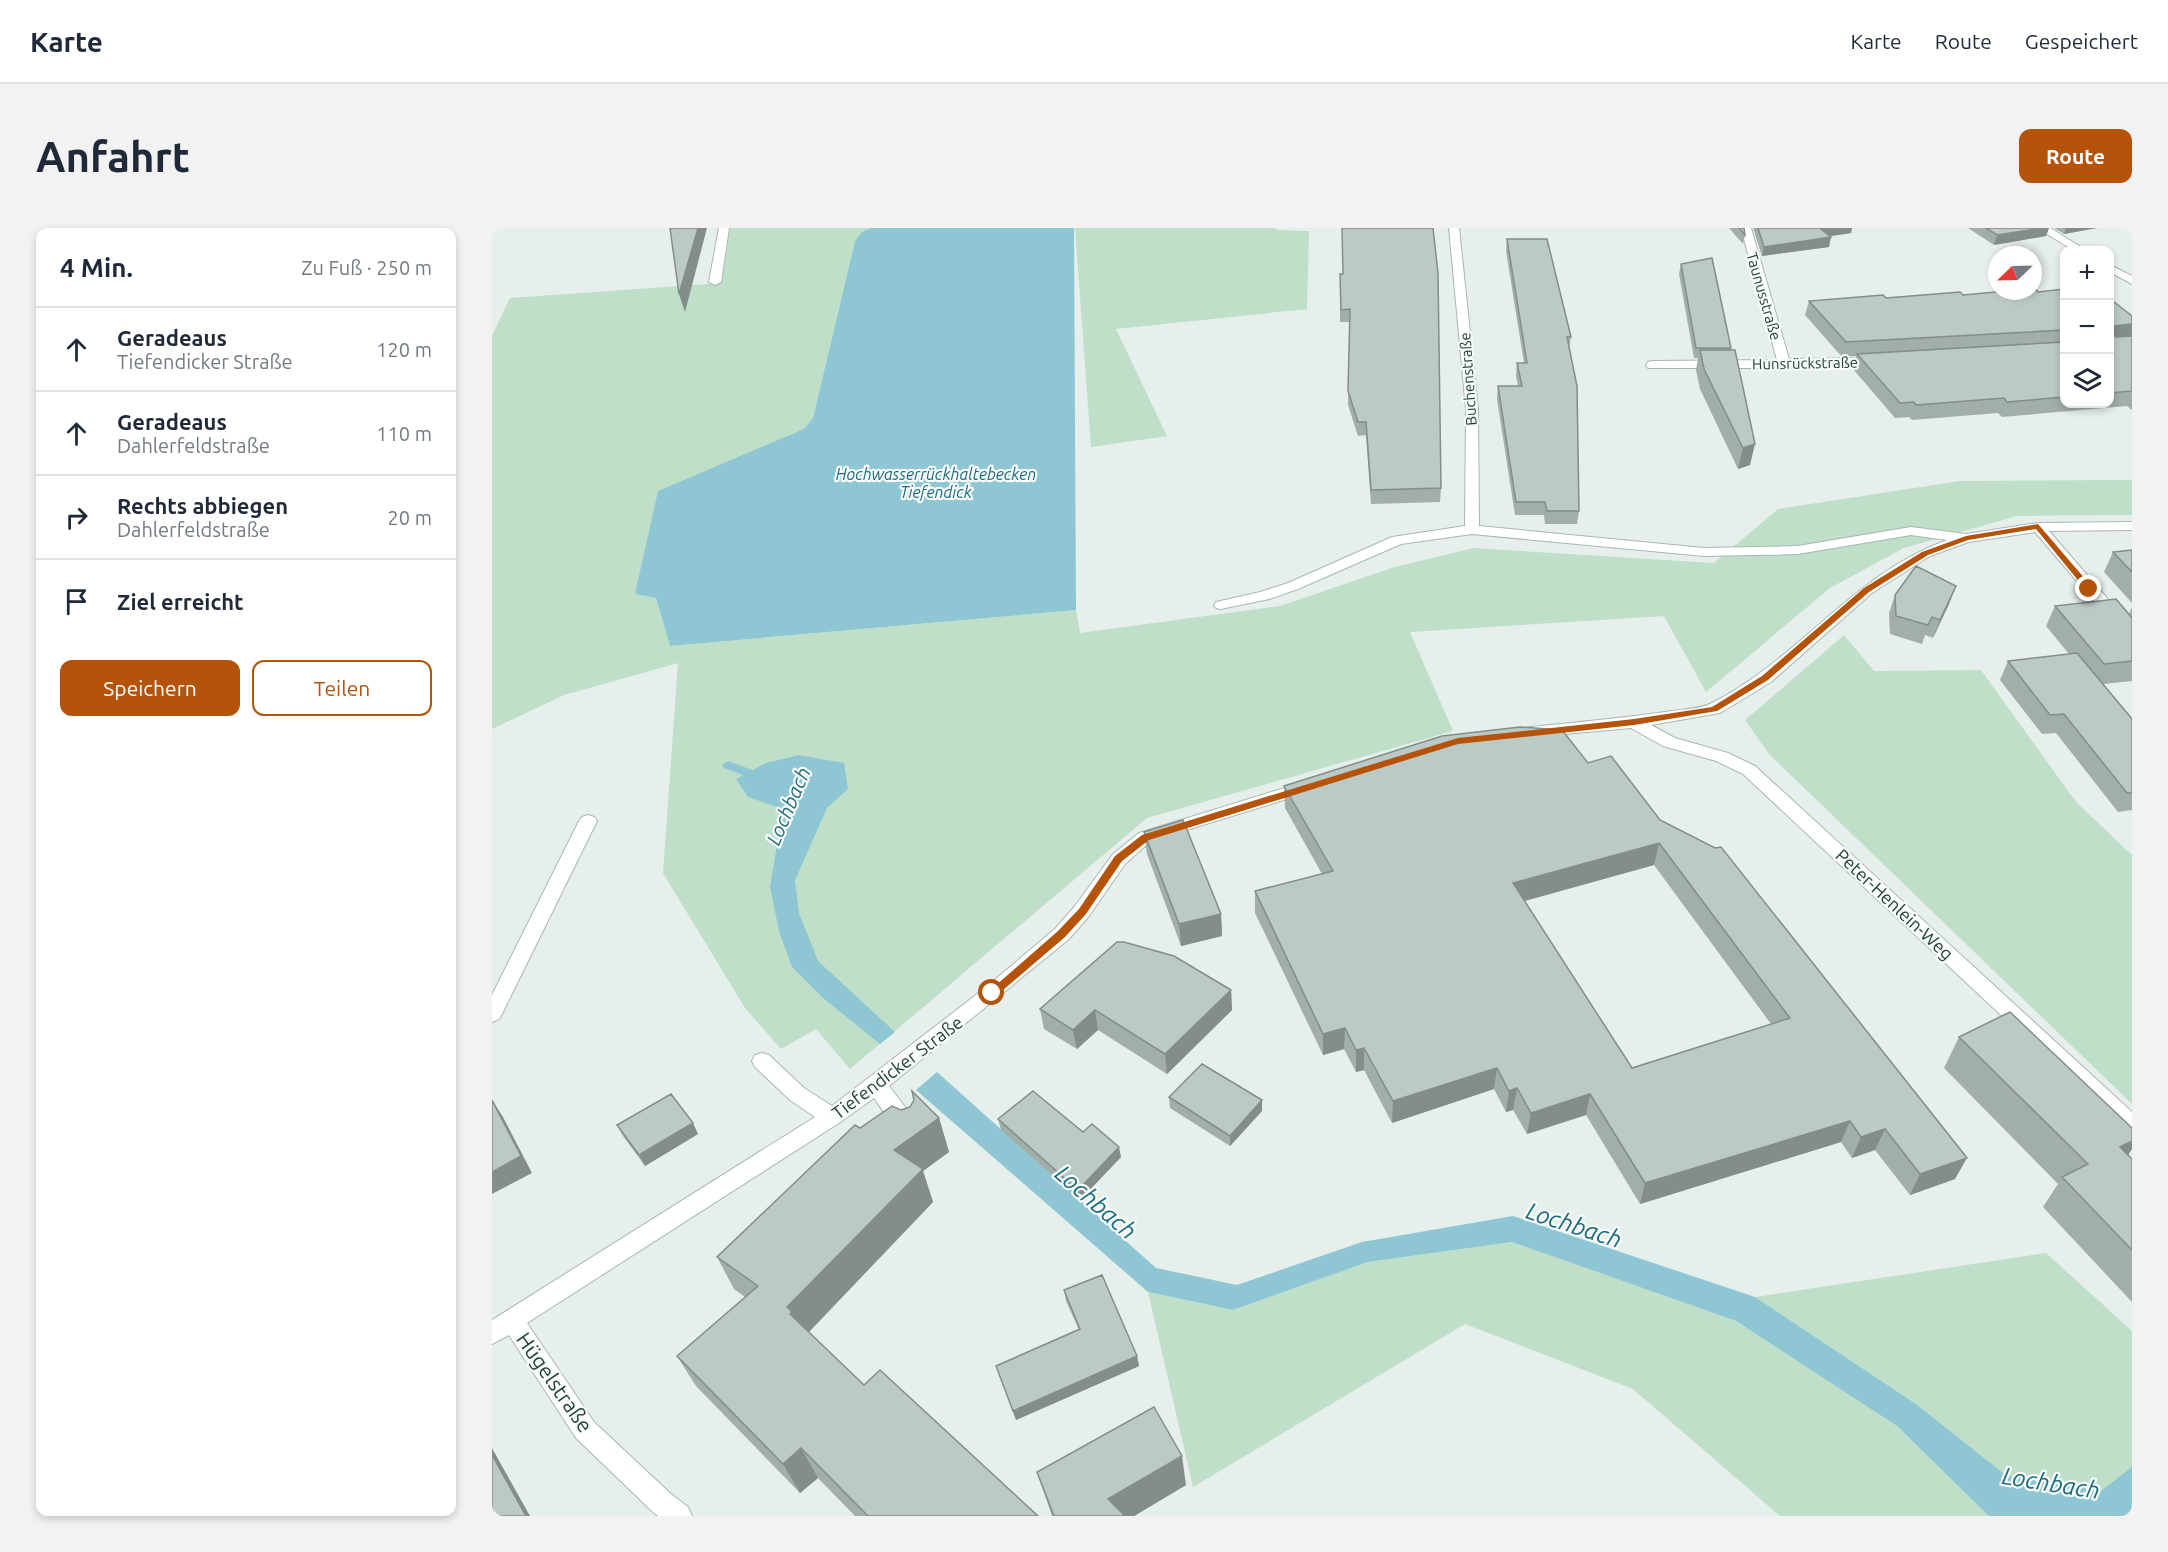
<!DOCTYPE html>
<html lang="de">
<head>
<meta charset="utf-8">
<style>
	:root { --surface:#fff; --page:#f2f2f3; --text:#1f2937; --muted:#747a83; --line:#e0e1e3; --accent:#b45309 }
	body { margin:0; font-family:Ubuntu,sans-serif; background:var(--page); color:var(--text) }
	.controls { position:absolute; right:18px; top:18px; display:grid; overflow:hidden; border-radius:12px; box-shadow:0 3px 9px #0003 }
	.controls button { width:54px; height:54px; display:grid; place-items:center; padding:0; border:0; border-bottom:2px solid var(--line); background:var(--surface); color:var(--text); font:30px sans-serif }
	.compass { position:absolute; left:1496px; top:18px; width:54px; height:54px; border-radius:50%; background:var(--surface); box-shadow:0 3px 9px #0003; rotate:247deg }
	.stop { position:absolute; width:18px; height:18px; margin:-14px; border:4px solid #b45309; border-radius:50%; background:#fff }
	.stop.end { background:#b45309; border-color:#fff; box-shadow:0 2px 6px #0008 }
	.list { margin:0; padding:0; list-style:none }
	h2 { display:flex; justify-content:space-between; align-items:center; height:78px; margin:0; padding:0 24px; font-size:26px }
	h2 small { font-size:20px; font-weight:400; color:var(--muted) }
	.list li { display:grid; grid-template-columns:39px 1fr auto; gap:18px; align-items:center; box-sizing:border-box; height:84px; padding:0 24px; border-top:2px solid var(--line) }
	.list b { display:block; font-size:22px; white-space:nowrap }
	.list p { margin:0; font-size:20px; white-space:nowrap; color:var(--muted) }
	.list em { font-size:20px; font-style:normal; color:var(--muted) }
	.actions { display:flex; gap:12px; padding:18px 24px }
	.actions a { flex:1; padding:14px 0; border:2px solid var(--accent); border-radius:12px; text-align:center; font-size:21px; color:var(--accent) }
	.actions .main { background:var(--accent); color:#fff }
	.icon { flex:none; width:33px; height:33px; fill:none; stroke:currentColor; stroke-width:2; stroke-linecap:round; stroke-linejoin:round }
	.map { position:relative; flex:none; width:1640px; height:1288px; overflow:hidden; border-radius:12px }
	header { display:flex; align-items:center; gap:36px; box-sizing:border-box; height:84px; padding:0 30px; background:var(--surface); border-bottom:2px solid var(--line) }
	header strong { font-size:28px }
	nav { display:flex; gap:33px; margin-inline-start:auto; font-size:21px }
	.intro { display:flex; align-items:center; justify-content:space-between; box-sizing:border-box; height:144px; padding:0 36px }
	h1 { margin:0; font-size:42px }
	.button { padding:15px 27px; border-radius:12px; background:var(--accent); color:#fff; font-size:21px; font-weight:700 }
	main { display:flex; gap:36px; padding:0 36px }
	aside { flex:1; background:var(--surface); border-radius:12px; box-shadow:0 3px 9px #0003 }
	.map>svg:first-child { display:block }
	.green { fill:#bfdfc9 }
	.water { fill:#8ec6d3 }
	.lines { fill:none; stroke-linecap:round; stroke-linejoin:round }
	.stream { fill:#8ec6d3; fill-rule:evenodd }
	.minor-casing { stroke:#a8b7b2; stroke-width:2 }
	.minor { fill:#fff; fill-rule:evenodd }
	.wall { fill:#a1aea9; fill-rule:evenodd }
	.shaded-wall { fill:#838d89 }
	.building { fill:#bbcac4; stroke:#838d89; stroke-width:1.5; fill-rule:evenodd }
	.route { fill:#b45309 }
	.labels { text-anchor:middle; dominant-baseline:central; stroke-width:4.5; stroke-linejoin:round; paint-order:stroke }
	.far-street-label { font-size:15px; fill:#24413a; stroke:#f7fbf9 }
	.far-water-label { font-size:16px; font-style:italic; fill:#1d6b7f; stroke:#f7fbf9 }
	.street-label { font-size:18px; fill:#24413a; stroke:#f7fbf9 }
	.water-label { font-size:20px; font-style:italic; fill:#1d6b7f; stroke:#f7fbf9 }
	.near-street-label { font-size:21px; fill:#24413a; stroke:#f7fbf9 }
	.near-water-label { font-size:24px; font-style:italic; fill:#1d6b7f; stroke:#f7fbf9 }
</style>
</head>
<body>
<header>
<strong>Karte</strong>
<nav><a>Karte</a><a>Route</a><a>Gespeichert</a></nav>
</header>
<div class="intro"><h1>Anfahrt</h1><a class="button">Route</a></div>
<main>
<aside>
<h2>4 Min.<small>Zu Fuß · 250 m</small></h2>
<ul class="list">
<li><svg class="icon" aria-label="ahead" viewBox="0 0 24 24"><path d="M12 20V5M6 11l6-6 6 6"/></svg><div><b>Geradeaus</b><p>Tiefendicker Straße</p></div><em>120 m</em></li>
<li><svg class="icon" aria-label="ahead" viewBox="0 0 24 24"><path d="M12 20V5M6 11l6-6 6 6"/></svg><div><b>Geradeaus</b><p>Dahlerfeldstraße</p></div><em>110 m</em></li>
<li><svg class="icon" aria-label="right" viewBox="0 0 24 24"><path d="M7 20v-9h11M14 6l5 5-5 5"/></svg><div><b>Rechts abbiegen</b><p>Dahlerfeldstraße</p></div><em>20 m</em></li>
<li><svg class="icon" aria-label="arrive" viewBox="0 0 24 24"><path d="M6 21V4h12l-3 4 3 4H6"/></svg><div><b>Ziel erreicht</b></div></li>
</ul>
<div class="actions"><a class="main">Speichern</a><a>Teilen</a></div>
</aside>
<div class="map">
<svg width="1640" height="1288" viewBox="0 0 1640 1288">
	<rect width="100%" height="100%" fill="#e6efeb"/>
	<path class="green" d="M238,0H379L370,4L363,13L321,190L313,201L290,211L143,366L164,370L178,418L584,382L588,405L788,378L903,339L982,320L1222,335L1286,281L1468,253L1640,252V287L1525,288L1412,320L1338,360L1214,464L1172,388L918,404L961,503L655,590L358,841L324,801L289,821L253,780L171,645L186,435L72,467L0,501V108L18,70L230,55Z
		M583,0H783L784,2L817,3L815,81L624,101L675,208L599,219Z
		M1352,407L1382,443L1489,442L1584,574L1640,627V876L1277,526L1253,492Z
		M1020,1014L1244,1093L1405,1198L1497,1287L1515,1248L1424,1176L1263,1069L1554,1025L1640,1103V1288H1288L1141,1161L973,1096L701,1259L656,1064L741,1082L876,1034Z"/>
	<path class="water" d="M379,0H582L584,382L178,418L164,370L143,366L166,263L312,201L321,190L363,13L370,4Z
		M307,527L352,535L356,561L335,580L303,652L307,685L326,733L403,804L388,816L331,770L300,739L287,703L278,659L291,581L256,569L244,551L274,535Z
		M445,844L664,1040L745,1057L870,1014L1021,988L1263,1069L1424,1176L1515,1248L1609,1263L1640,1239V1288H1497L1405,1198L1244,1093L1020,1014L876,1034L741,1082L656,1064L424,862Z"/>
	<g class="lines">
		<path class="stream" d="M236,533L277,548L279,551L273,555L232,540L230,537Z"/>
		<g class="minor-casing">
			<path id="minor" d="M227,0H237L229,54L223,57L217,54Z
				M957,0H967L986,181L987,298L1212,320L1306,318L1419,299L1474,306L1546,295L1640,294V302L1557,303L1640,399V414L1635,412L1543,304L1477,314L1438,328L1380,365L1279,454L1228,485L1159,497L1183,510L1236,525L1263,538L1640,884V906L1633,903L1251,546L1224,533L1171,518L1139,500L1039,509L1033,508L1031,504L1033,500L1039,499C1086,494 1133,490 1180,483C1192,481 1209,481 1220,475C1307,431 1361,346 1455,312L1419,307L1306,326L1212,328L980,306L909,316L806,361L777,371L729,381L724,380L722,377L724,374L768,364L796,355L900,309L973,298L974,181Z
				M1249,0H1259L1297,131L1385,130L1391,134L1389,137L1292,140H1156L1154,137L1156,134L1160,133L1285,132Z
				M1545,0H1558L1594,22H1581Z
				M1618,37L1640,48V56L1618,44Z
				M815,553L821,555L824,559L821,563L659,613L633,636L597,688L577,711L397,858L423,892L426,898L423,904C405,911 392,883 382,870L347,895L35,1095L102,1194L179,1266L196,1279L200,1288H166L161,1284L84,1210L17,1107L0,1116V1092L323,889L298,872L263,839L260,833L263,827L270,825L277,827L312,860L340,878L493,760L563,701L583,678L621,626L647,605Z
				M96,587L102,589L105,593L10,786L7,791L0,794V767L87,593L90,589Z"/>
		</g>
		<use href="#minor" class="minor"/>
	</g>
	<path class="wall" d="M1237,0H1252L1253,7L1251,16Z
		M1261,0H1363H1360L1359,5L1339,8L1337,19L1270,28Z
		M1476,0H1557L1554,8L1502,17Z
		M1562,0H1605L1572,6Z
		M1015,11L1079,109L1077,120L1087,283L1085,296H1053L1052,287H1023L1005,171L1006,158H1026L1024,148L1025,135H1032L1014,23Z
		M1189,36L1239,120L1258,237L1246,241L1208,161L1204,142L1206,130H1202L1187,46Z
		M848,46L949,260L948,274L879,276L874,207L866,208L856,177L858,94H848Z
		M1572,61V176H1617V70L1640,88V182L1635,178L1510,189L1506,185L1420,192L1417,189L1403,190L1361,141L1364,128L1350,129L1313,87L1317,73L1471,67L1546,64Z
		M1640,322V375L1612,344L1621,324Z
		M1403,367L1457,376L1441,410L1433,407L1430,416L1398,406L1397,385Z
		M1563,378L1637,386L1640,379V453L1611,456L1640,491V582L1626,584L1564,505L1550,506L1508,452L1516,433L1577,426L1554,398Z
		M1096,535L1168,592L1463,951L1418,967L1383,922L1360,930L1349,914L1148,976L1094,887L1035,906L1021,882L1014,884L1002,861L900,895L872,842L864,844L852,821L831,827L763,685V663L830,646L793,580L792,558ZM1162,637L1279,796L1140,840L1033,673Z
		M652,604L729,686L730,708L689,718L655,626Z
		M739,762L740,782L675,846L606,802L585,821L552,801L548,781Z
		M1467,809L1640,921L1636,927L1640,931V1074L1551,979L1566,956L1452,840Z
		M677,869L770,872V883L738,918L678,880Z
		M409,882L447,890L457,924L431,943L441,974L317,1104L372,1157L546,1288H363L326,1250L308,1265L204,1158L185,1128L253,1069L242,1061L225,1029L368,900Z
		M506,891L591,904L629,929L588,972L509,902Z
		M125,897L206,906L153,938L131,908Z
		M572,1062L645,1128L647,1138L524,1192L504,1138L587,1102L574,1073Z
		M545,1244L694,1257L642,1288H560Z"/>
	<path class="shaded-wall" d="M206,0H215L193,84L187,66Z
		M1333,0H1363H1360L1359,5L1326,10L1329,1Z
		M1550,0H1557L1554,8L1502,17L1505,7Z
		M1574,0H1605L1572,6Z
		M1339,9L1337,19L1270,28L1272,19Z
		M1640,96V110L1617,112L1622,98Z
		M1263,216L1258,237L1246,241L1251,220Z
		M1464,358L1457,376L1441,410L1448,392Z
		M1167,615L1162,637L1018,677L1021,655Z
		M729,686L730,708L689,718L687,696Z
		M739,762L740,782L675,846L673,826Z
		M603,782L606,802L585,821L581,802Z
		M853,800L852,821L831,827V806Z
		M872,820V842L864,844V822Z
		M1005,840L1002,861L900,895L901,873Z
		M1025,860L1021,882L1014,884L1017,863Z
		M1098,866L1094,887L1035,906L1039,885Z
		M0,872L11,889L40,945L0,966Z
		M770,872V883L738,918V908Z
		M447,890L457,924L431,943L441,974L313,1108L298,1086L295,1079L402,922Z
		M1358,893L1349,914L1148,976L1153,955Z
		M201,895L206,906L153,938L147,927Z
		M1393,901L1383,922L1360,930L1369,909Z
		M1640,913V921L1628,939V919Z
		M627,919L629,929L588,972L586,962Z
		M1475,930L1463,951L1418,967L1428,946Z
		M645,1128L647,1138L524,1192L521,1183Z
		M0,1220L1,1222L38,1288H34L0,1227Z
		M309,1220L326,1250L308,1265L291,1236Z
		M690,1228L694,1257L642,1288H620L616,1271Z"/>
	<path class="building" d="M178,0H206L187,66Z
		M850,0H941L946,45L949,260L879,262L874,194H866L856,163L858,81L849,82L848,46H851Z
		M1247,0H1252L1253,7Z
		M1266,0H1333L1329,1L1339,9L1272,19Z
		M1494,0H1550L1505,7Z
		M1015,11H1055L1079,109H1075L1085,158L1087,283H1055L1053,274H1024L1006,158H1030L1025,135H1035Z
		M1220,30L1239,120H1204L1189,36Z
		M1543,60L1546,64L1572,61V102L1354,114L1317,73L1391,67L1394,70L1468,64L1471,67L1515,63H1541V61Z
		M1617,70L1640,88V96L1622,98V107L1624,109L1640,108V163L1617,165Z
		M1572,114V169L1515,174L1512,170L1424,177L1422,174L1408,175L1365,126Z
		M1208,122H1243L1263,216L1251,220L1212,141Z
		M1640,322V344L1621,324Z
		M1424,338L1464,358L1448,392L1440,389L1436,397L1404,388L1403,367Z
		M1624,371L1640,390V433L1612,436L1563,378Z
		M1585,425L1640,491V565H1635L1572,486L1558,487L1516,433Z
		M1028,499L1070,502L1096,535L1119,528L1168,592L1223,620L1229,619L1475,930L1428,946L1393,901L1369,909L1358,893L1153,955L1098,866L1039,885L1025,860L1017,863L1005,840L901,873L872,820L864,822L853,800L831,806L763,663L841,643L792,558L950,508ZM1167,615L1298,790L1140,840L1021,655Z
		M691,592L729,686L687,696L652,604Z
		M625,714H632L682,728L739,762L673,826L603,782L581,802L548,781Z
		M1518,784L1640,900V913L1628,919L1640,931V1022L1570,949L1596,936L1467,809Z
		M710,836L770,872L738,908L677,869Z
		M420,863L447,890L402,922L431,941L295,1079L300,1084L298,1086L372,1157L388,1142L546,1288H376L309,1220L291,1236L185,1128L266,1058L225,1029L363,897L368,900L400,878L409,882L418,879L422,872Z
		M541,863L591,904L600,896L627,919L586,962L506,891Z
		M179,866L201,895L147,927L125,897Z
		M0,872L29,928L0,944Z
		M610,1047L645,1128L521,1183L504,1138L588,1101L572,1062Z
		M662,1179L690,1228L616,1271L633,1288H562L545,1244Z
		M0,1227L34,1288H0Z"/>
	<path class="route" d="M1546,296L1600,359V362H1594L1544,301L1476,312L1436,327L1377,364L1276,452L1225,483L1142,497L966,516L657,612L630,633L594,686L573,709L504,768L500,769L495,765L566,703L587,681L623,628L650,607L966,510L1142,491L1220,479L1270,448L1372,360L1430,324L1474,308Z"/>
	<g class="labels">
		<g class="far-street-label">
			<text transform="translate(1272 68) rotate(74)">Taunusstraße</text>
			<text transform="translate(1313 135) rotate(-1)">Hunsrückstraße</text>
			<text transform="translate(976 151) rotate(-94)">Buchenstraße</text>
		</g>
		<g class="far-water-label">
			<text x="444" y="246">Hochwasserrückhaltebecken<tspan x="444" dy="18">Tiefendick</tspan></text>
		</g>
		<g class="street-label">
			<text transform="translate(1403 676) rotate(43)">Peter-Henlein-Weg</text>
			<text transform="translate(405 839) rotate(-37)">Tiefendicker Straße</text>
		</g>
		<g class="water-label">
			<text transform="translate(296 578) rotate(-67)">Lochbach</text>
		</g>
		<g class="near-street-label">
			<text transform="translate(63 1154) rotate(55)">Hügelstraße</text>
		</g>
		<g class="near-water-label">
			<text transform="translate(604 974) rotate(41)">Lochbach</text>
			<text transform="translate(1082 997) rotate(18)">Lochbach</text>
			<text transform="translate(1559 1255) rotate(9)">Lochbach</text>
		</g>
	</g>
</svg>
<div class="controls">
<button>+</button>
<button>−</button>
<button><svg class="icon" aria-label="layers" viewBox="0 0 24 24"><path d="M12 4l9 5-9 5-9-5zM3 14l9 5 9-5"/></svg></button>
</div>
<svg class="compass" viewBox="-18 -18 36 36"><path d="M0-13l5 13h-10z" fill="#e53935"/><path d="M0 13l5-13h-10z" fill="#747a83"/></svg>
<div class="stop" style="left:500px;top:765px"></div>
<div class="stop end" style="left:1597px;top:361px"></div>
</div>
</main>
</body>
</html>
